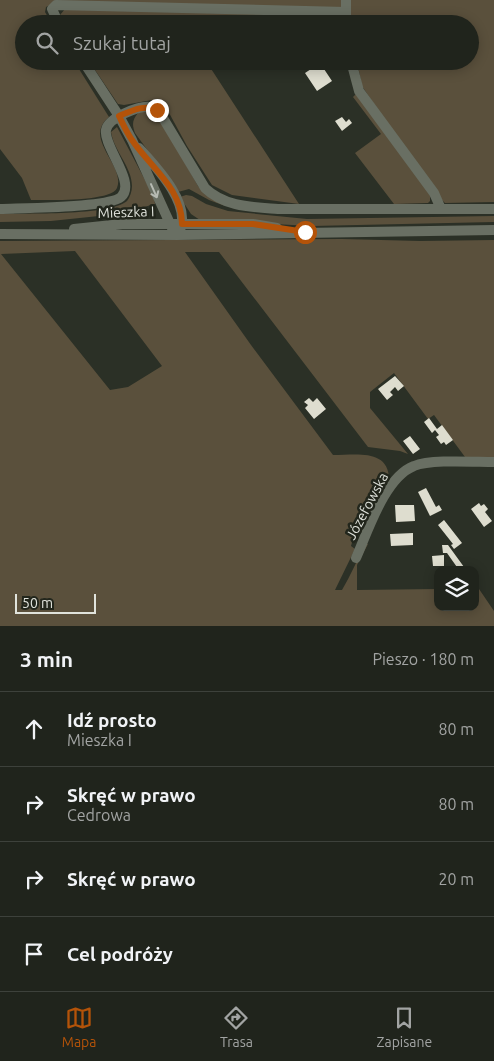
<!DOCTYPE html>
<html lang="pl">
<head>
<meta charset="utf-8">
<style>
	:root { --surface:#20241c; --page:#2d3029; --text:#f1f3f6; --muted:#a2a4a3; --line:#3d413b; --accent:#b45309 }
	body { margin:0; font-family:Ubuntu,sans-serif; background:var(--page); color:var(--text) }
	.controls { position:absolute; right:15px; bottom:15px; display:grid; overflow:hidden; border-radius:10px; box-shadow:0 2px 12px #0003 }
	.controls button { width:45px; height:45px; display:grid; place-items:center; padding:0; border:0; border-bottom:1px solid var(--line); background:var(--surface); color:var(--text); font:25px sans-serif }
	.scale { position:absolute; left:15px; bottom:12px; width:81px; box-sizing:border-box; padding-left:5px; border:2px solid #e0e3dc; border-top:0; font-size:14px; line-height:18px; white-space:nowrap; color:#e0e3dc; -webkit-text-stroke:4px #22261c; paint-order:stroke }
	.stop { position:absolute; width:15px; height:15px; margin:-11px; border:4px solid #b45309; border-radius:50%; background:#fff }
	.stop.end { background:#b45309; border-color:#fff; box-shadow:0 1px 5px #0008 }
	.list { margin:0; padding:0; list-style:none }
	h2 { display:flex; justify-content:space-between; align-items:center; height:65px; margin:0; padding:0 20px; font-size:21px }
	h2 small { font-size:16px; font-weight:400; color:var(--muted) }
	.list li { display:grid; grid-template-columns:32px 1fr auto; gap:15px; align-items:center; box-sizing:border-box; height:75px; padding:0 20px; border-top:1px solid var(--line) }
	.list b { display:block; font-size:19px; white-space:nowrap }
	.list p { margin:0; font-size:16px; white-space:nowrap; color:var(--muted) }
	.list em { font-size:16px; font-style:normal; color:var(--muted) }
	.icon { flex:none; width:28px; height:28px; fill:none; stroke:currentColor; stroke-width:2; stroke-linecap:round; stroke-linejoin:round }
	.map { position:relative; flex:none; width:494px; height:626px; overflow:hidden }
	.search { position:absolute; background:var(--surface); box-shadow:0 2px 12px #0003; left:15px; right:15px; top:15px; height:55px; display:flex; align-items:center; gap:12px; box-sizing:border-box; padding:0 18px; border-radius:28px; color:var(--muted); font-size:19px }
	.sheet { height:365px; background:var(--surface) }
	nav { display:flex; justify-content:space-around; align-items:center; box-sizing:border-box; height:70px; border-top:1px solid var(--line); background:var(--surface); font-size:14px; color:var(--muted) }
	nav a { display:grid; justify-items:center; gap:2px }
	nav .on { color:var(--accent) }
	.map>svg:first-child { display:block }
	.green { fill:#5a503c; fill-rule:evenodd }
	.building { fill:#deddcf }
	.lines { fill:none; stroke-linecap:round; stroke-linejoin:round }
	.minor { stroke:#696f63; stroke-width:10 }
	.oneway { stroke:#b6bab2 }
	.route { stroke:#b45309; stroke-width:6 }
	.labels { text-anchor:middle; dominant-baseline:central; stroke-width:5; stroke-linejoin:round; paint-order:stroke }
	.street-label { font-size:14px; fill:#e0e3dc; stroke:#22261c }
</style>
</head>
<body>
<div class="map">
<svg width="494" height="626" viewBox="0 0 494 626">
	<rect width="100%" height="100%" fill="#2b3026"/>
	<path class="green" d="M0,0H494V202L445,203L442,200L386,122L362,86L357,61H470V24H351L350,19L177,16L182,24H66L60,15L65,9L58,1L46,7L45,12L52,24H24V61H74L109,117C82,139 126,165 117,188C111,202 46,200 31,200L22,178L0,149Z
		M89,61H206L299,204L232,195L212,185L187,146L168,111L152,100L124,105L118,104Z
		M357,93L430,194V201L428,203L394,204L355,153L381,134L353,97Z
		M146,111L156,114L160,119L198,186L204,193L225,206L209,200L189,189L178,192L135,133C132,125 132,120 138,113Z
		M117,127L154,197L155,204L118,214L51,221L0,222V214C24,213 110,216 127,201C130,197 132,191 132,186C132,167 114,151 111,132Z
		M186,195L192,196L206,204L228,211L307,219L494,216V222L312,226L200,220L191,214L180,197Z
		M342,239L420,241L494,240V457H465L434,415L428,419L394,373L370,392V408L408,454L400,451L368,447L219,252H185L251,345L333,455C356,455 390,448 389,481L362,532C355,534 353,539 351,546L355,549L335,590H342C351,575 357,560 365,544H368L357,565V590L438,589V607H475V589H479L494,611V626H0V241ZM75,251L162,366L128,387L110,390L1,254Z"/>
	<path class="building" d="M320,63L332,81L317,91L305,73Z
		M342,117L346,122L349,119L352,123L342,131L335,121Z
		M395,376L404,386L398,391L395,387L390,392L393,395L387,400L378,389Z
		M309,398L313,402L317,398L326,409L314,419L305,408L308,405L304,402Z
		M429,418L437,429L442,425L453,440L446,445L444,442L441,444L436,437L439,435L435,430L432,433L424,422Z
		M410,436L420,449L413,454L403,441Z
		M426,488L436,507L439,505L442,510L430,516L418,492Z
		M479,503L481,506L484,504L488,509L485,512L492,521L484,527L471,509Z
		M395,505H414L415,521L396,522Z
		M444,520L462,543L454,549L451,545L453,544L438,525Z
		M413,533V545L391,546L390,534Z
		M442,545H448L464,567L459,570L447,553H443Z
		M444,555V566H433L432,556Z"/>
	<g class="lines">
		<path class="minor" d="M59,24L52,9L56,5L346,12
			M346,24V0
			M83,61L119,116L132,140L172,228
			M351,61L359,91L434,193L441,209
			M139,148C156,167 191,203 180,230
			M0,209C20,208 108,208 121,197C137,183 103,146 106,130C108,118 139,105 151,107C155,108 157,110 160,113L205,188C225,207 252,207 278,209H494
			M74,229L122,224H253L277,228
			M0,234L177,235L494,230
			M356,558C368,531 385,477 414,466C431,459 474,462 494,462"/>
	</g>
	<defs><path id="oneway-shaft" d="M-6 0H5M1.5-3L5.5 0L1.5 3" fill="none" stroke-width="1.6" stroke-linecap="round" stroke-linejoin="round" transform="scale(1.25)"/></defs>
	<use class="oneway" href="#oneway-shaft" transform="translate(154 191) rotate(66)"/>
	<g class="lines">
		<path class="route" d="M157,110C144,104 131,111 119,116C123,124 127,133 132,140C151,168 182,188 182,224H253L305,232"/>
	</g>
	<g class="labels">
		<g class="street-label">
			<text transform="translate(126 212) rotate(-2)">Mieszka I</text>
			<text transform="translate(367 506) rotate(-62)">Józefowska</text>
		</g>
	</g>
</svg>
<div class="controls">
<button><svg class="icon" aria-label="layers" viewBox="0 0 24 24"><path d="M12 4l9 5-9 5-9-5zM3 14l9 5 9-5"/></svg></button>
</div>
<div class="scale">50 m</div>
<div class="stop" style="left:305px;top:232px"></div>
<div class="stop end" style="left:157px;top:110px"></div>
<div class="search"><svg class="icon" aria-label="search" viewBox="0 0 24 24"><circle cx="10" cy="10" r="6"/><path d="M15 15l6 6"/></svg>Szukaj tutaj</div>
</div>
<section class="sheet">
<h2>3 min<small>Pieszo · 180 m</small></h2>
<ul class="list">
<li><svg class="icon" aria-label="ahead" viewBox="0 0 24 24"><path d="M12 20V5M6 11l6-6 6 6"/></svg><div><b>Idź prosto</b><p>Mieszka I</p></div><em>80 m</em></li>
<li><svg class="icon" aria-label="right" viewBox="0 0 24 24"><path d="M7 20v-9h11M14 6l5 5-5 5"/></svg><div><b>Skręć w prawo</b><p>Cedrowa</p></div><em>80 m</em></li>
<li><svg class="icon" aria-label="right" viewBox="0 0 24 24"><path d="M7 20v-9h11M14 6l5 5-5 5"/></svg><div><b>Skręć w prawo</b></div><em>20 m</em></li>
<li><svg class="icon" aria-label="arrive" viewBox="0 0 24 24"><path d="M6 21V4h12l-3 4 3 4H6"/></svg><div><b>Cel podróży</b></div></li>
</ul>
</section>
<nav>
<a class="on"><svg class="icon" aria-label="map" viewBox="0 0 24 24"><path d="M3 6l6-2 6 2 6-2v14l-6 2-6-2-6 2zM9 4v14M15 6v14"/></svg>Mapa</a>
<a><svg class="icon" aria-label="directions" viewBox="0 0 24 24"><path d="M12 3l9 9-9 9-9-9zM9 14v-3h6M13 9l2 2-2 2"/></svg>Trasa</a>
<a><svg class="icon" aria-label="saved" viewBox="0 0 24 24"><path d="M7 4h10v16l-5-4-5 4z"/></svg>Zapisane</a>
</nav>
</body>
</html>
